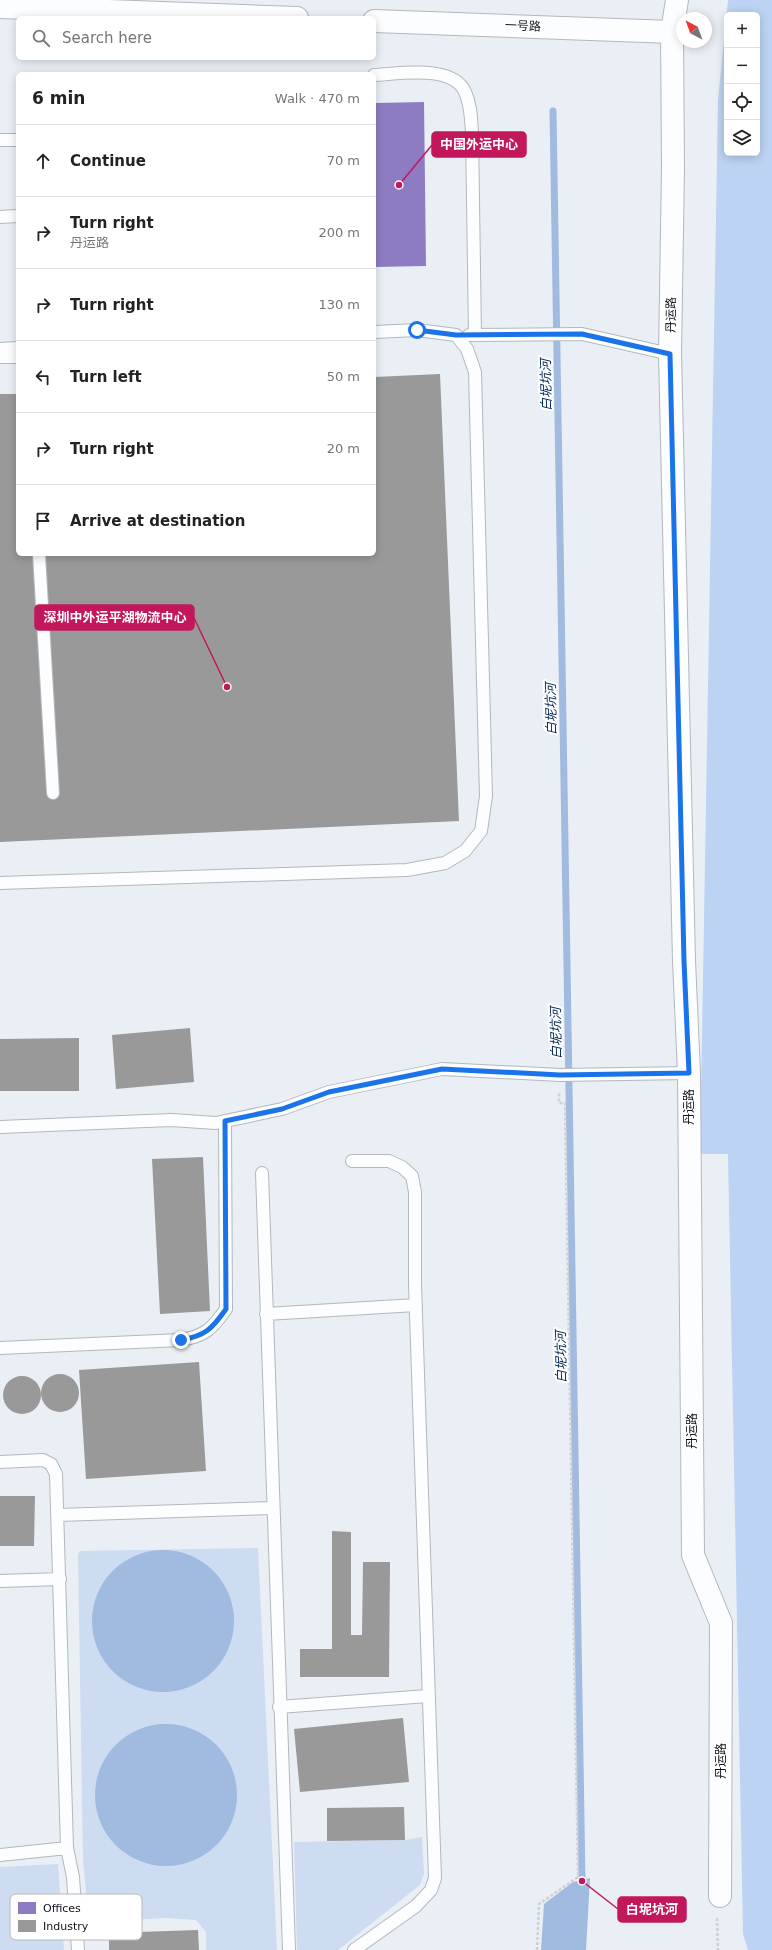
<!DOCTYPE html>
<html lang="en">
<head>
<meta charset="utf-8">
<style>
	:root { --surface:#fff; --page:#f6f6f6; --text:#222; --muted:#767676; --line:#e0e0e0 }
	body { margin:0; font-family:"DejaVu Sans","Noto Sans SC",sans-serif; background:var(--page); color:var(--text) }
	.controls { position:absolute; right:12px; top:12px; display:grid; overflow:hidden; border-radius:6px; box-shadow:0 2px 10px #0003 }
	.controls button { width:36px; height:36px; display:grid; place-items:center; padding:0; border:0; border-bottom:1px solid var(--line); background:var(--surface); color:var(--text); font:20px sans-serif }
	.compass { position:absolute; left:676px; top:12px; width:36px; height:36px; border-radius:50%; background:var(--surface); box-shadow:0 2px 10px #0003; rotate:319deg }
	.stop { position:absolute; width:12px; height:12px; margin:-9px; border:3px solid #1a73e8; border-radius:50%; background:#fff }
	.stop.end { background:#1a73e8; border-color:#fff; box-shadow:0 1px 4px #0008 }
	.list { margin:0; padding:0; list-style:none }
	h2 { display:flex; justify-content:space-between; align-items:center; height:52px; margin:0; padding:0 16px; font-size:17px }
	h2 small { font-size:13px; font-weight:400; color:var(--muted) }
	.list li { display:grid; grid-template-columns:26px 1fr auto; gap:12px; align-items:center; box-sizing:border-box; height:72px; padding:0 16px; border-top:1px solid var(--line) }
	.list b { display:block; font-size:15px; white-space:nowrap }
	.list p { margin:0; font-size:13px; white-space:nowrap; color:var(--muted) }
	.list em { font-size:13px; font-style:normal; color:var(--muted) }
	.icon { flex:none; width:22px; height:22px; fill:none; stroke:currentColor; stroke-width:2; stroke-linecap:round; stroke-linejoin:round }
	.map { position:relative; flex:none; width:772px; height:1950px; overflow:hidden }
	.search { position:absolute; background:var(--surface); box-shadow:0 2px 10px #0003; left:16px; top:16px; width:360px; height:44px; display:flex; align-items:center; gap:10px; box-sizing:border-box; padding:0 14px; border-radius:6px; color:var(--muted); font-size:15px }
	.panel { position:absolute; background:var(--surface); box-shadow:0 2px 10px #0003; left:16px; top:72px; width:360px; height:484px; border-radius:6px }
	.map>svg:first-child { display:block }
	.green { fill:#cddcf1 }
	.forest { fill:#bcd3f3; fill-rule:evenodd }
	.water { fill:#a0bae0 }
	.offices { fill:#8e7cc3 }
	.industry { fill:#999 }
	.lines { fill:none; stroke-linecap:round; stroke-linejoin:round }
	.stream { stroke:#a0bae0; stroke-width:7 }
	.lane-casing { stroke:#b3b8be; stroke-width:14 }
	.street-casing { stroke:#b3b8be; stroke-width:24 }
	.path { stroke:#ced0d2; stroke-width:2.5; stroke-dasharray:3 2; stroke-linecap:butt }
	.lane { stroke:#fcfdfe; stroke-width:12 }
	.street { stroke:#fcfdfe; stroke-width:22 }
	.route { stroke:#1a73e8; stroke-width:5 }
	.labels { text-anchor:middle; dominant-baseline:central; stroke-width:4; stroke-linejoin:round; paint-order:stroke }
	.street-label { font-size:12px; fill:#0d131a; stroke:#fff }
	.water-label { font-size:13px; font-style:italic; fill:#032755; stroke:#fff }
	.key { fill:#fff; stroke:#b6b8ba; stroke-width:1 }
	.key-label { font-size:11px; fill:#0d131a }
	.leader { fill:none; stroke:#c2185b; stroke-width:1.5 }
	.callout-dot { fill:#c2185b; stroke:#fff; stroke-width:1.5 }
	.callout { fill:#c2185b; stroke:#c2185b; stroke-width:1.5 }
	.callout-label { font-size:13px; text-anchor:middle; font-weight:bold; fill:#fff }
</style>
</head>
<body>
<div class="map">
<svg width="772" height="1950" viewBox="0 0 772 1950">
	<rect width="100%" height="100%" fill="#eaeff6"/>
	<path class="green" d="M258,1548L277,1950H206V1932L196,1920L166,1918L89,1922L83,1861L78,1554L80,1551Z
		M422,1837L424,1874L420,1885L338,1950H297L294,1842L405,1840Z
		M58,1864L64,1950H0V1867Z"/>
	<path class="forest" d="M728,0H772V1950H748L743,1934L728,1154H700L718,100ZM727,15H757V153H727Z"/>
	<path class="water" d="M92 1621a71 71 0 1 1 142 0a71 71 0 1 1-142 0Z
		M95 1795a71 71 0 1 1 142 0a71 71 0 1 1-142 0Z
		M590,1878L586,1950H541L544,1904L573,1882Z"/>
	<path class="offices" d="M424,102L426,266L374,267V103Z"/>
	<path class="industry" d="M440,374L459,821L0,842V394H18V554H374V377Z
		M190,1028L194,1082L116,1089L112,1035Z
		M79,1038V1091H0V1039Z
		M203,1157L210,1311L160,1314L152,1159Z
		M199,1362L206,1471L86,1479L79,1370Z
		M41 1393a19 19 0 1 1 38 0a19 19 0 1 1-38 0Z
		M3 1395a19 19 0 1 1 38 0a19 19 0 1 1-38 0Z
		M0,1496H35L34,1546H0Z
		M332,1531L351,1532V1635H362L363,1562H390L389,1677H300V1649H332Z
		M403,1718L409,1782L300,1792L294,1729Z
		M404,1807L405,1840L327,1841V1808Z
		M198,1930L199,1950H109V1933Z"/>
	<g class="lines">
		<path class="stream" d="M553,111L582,1881L580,1889"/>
		<g class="lane-casing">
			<path id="lane" d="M374,75C399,74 453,64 465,92C471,105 471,119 472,132L475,335
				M0,140H18
				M0,217L18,216
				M469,335L582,334L670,354
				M0,349L18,348
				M0,357H18
				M39,554L53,793
				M0,883L407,870L445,863L465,851L481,831L486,796L475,372L467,349L456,335L417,330L374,332
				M0,1127L171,1120L216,1123L282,1109L329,1092L442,1069L560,1075L689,1073
				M352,1161H389L402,1167L412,1176L415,1192V1285L435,1878L431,1890L416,1906L354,1950
				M262,1173L289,1950
				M266,1314L416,1305
				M0,1348L181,1340C205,1336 212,1329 226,1309L225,1121
				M0,1462L43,1460L51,1464L56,1474L67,1848L0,1855
				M58,1515L273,1508
				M0,1581L60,1579
				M279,1707L428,1696
				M67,1848L73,1877L78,1950"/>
		</g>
		<g class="street-casing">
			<path id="street" d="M677,0L672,32L673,168L670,354L684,961L689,1073L693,1555L721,1623L720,1896
				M0,7L297,18
				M374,21L672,32"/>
		</g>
		<path class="path" d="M717,1918L718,1950
			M537,1950L539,1904L578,1877L565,1103H559V1093"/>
		<use href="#lane" class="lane"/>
		<use href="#street" class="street"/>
	</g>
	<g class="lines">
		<path class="route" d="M181,1340C205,1336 212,1329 226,1309L225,1121L282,1109L329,1092L442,1069L560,1075L689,1073L684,961L670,354L582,334L456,335L417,330"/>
	</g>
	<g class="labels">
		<g class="street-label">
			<text transform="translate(523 26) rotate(2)">一号路</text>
			<text transform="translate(671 315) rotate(-89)">丹运路</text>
			<text transform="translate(689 1107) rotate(-90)">丹运路</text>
			<text transform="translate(692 1431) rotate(-90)">丹运路</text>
			<text transform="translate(721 1761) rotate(-90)">丹运路</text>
		</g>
		<g class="water-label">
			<text transform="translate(546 385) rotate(-91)">白坭坑河</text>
			<text transform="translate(551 709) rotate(-91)">白坭坑河</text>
			<text transform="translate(556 1033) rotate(-91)">白坭坑河</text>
			<text transform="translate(561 1357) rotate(-91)">白坭坑河</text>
		</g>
	</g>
	<rect x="10" y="1894" width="132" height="46" rx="6" class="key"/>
	<rect x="18" y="1902" width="18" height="12" fill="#8e7cc3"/>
	<rect x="18" y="1920" width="18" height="12" fill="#999"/>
	<g class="key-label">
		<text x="43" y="1912">Offices</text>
		<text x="43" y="1930">Industry</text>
	</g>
	<path class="leader" d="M399 185L432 145M227 687L194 618M582 1881L618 1909"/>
	<g class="callout-dot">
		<circle cx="399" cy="185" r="4"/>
		<circle cx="227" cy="687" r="4"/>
		<circle cx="582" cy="1881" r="4"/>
	</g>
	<g class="callout">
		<rect x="432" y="132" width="94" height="25" rx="4"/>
		<rect x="35" y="605" width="159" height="25" rx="4"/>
		<rect x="618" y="1897" width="68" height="25" rx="4"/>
	</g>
	<g class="callout-label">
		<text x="479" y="149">中国外运中心</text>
		<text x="115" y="622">深圳中外运平湖物流中心</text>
		<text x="652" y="1914">白坭坑河</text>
	</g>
</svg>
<div class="controls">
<button>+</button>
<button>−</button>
<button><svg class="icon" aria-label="locate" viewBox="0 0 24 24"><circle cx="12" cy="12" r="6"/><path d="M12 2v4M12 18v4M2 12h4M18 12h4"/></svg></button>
<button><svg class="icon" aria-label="layers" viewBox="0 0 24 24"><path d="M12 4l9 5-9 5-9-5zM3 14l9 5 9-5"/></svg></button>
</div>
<svg class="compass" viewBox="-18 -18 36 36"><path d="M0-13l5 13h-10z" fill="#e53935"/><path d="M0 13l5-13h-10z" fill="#767676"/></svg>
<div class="stop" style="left:417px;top:330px"></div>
<div class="stop end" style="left:181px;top:1340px"></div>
<div class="search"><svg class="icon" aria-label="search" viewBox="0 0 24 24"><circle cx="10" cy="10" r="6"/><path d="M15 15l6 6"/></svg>Search here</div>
<section class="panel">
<h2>6 min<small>Walk · 470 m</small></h2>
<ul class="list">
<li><svg class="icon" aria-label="ahead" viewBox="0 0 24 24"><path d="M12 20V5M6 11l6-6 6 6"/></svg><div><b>Continue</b></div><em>70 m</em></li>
<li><svg class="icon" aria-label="right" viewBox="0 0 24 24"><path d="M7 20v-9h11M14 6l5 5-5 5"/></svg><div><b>Turn right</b><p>丹运路</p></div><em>200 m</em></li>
<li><svg class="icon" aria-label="right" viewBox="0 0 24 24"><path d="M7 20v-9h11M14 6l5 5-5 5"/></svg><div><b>Turn right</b></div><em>130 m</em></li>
<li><svg class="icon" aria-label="left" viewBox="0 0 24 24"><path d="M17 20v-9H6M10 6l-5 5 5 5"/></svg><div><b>Turn left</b></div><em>50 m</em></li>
<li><svg class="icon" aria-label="right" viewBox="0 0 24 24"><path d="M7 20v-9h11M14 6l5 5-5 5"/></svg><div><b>Turn right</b></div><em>20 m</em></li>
<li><svg class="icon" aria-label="arrive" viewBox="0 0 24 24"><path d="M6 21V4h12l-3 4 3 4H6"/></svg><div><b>Arrive at destination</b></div></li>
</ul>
</section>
</div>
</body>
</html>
